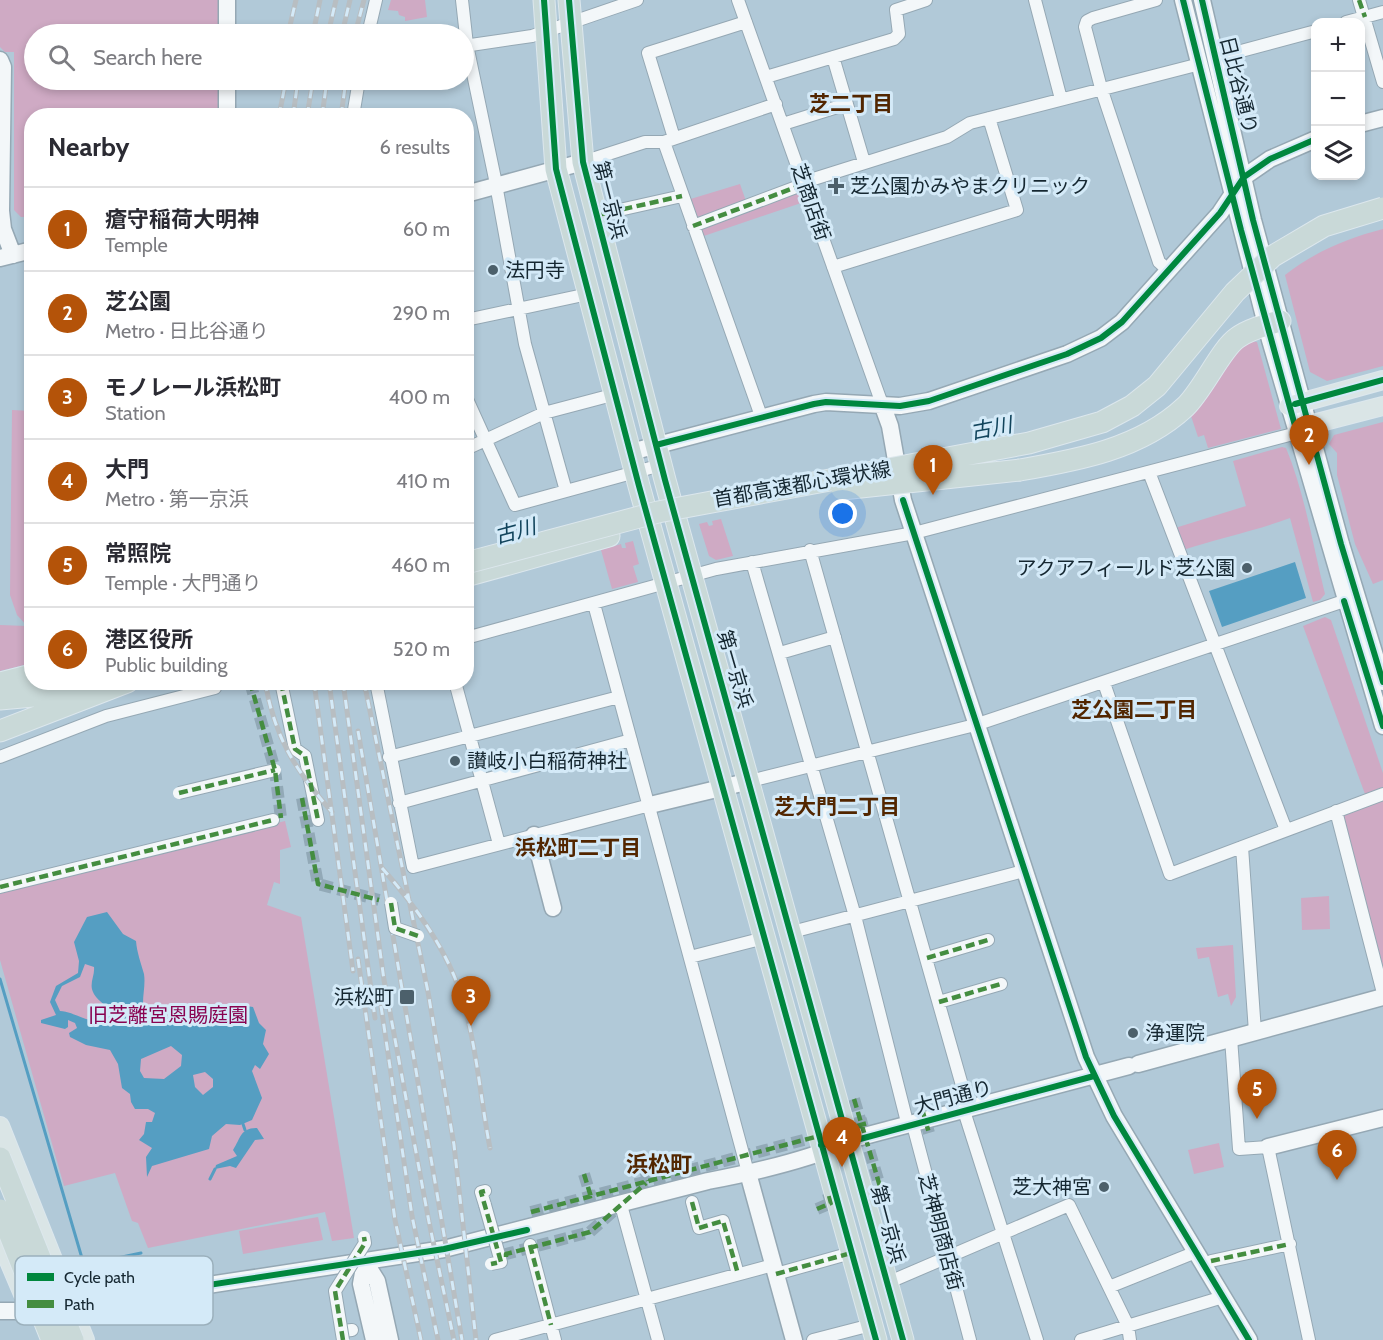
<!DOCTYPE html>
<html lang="en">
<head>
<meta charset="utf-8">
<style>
	:root { --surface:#fff; --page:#f7f7f7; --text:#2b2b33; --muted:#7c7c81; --line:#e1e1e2; --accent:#b45309 }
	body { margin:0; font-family:Cabin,"Noto Sans JP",sans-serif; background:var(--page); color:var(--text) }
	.controls { position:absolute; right:18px; top:18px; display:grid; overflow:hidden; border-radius:12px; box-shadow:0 3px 9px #0003 }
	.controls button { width:54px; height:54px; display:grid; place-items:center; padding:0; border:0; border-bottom:2px solid var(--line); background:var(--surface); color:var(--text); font:30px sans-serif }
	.you { position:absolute; left:843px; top:514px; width:21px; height:21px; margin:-15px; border:4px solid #fff; border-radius:50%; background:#1a73e8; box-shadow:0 0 0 9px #1a73e833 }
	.badge { display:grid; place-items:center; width:39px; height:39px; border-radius:50%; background:var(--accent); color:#fff; font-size:20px; font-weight:700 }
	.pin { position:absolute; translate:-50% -50px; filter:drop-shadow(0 2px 3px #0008) }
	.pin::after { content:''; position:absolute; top:32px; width:21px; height:18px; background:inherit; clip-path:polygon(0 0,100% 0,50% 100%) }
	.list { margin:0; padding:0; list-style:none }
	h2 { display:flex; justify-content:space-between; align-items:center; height:78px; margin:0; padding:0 24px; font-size:26px }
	h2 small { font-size:20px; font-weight:400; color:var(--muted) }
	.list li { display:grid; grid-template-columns:39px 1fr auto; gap:18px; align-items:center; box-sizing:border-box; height:84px; padding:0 24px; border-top:2px solid var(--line) }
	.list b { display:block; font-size:22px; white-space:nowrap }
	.list p { margin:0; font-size:20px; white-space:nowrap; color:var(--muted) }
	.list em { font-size:20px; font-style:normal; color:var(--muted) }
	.icon { flex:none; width:33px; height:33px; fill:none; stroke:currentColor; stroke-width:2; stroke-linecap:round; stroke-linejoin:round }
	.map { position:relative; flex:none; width:1383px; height:1340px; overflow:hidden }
	.search { position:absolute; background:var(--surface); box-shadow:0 3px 9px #0003; left:24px; top:24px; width:450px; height:66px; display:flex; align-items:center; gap:15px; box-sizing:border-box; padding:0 21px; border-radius:33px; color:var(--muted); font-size:22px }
	.panel { position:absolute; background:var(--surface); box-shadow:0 3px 9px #0003; left:24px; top:108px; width:450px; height:582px; border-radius:24px }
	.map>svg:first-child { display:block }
	.green { fill:#cfaac4 }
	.water { fill:#559ec2; fill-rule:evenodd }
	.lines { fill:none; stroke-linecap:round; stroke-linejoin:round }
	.stream { stroke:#559ec2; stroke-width:3 }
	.street-tunnel { stroke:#92a9b7; stroke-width:12; stroke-dasharray:12 6; stroke-linecap:butt }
	.street-casing { stroke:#95a8b4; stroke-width:14 }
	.secondary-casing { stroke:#95a8b4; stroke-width:19 }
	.primary-casing { stroke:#dce7ed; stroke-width:20 }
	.highway-casing { stroke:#dce7ed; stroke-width:23 }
	.street { stroke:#f3f7f9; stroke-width:12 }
	.secondary { stroke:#f3f7f9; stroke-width:16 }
	.primary { stroke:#dae5e6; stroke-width:18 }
	.highway { stroke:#c9d9d8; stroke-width:21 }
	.rail-casing { stroke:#b8bec2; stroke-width:5 }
	.rail { stroke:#d4eaf8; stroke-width:3; stroke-dasharray:9; stroke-linecap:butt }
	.street-bridge-casing { stroke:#95a8b4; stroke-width:14; stroke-linecap:butt }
	.highway-bridge-casing { stroke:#dce7ed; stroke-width:23; stroke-linecap:butt }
	.street-bridge { stroke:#f3f7f9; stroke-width:12 }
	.highway-bridge { stroke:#c9d9d8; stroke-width:21 }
	.quiet { stroke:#448d40; stroke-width:4.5; stroke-dasharray:9 4.5; stroke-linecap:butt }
	.cycleway-casing { stroke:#d4eaf8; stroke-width:10 }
	.cycleway { stroke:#00873e; stroke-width:6 }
	.poi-dot { fill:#4c606b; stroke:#d4eaf8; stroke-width:2 }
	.labels { text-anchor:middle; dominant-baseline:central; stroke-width:6; stroke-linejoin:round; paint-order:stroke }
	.street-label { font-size:20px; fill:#152731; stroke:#d4eaf8 }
	.poi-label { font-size:20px; fill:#152731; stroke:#d4eaf8; text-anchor:start }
	.park-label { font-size:20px; fill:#890350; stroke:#d4eaf8 }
	.neighbourhood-label { font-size:21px; font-weight:bold; fill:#522600; stroke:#d4eaf8 }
	.water-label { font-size:21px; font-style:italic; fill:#11445c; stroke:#d4eaf8 }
	.quarter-label { font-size:22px; font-weight:bold; fill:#522600; stroke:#d4eaf8 }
	.key { fill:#d4eaf8; stroke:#9bb0bc; stroke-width:1.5 }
	.key-label { font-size:16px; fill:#152731 }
</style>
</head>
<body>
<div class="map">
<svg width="1383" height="1340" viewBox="0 0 1383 1340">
	<rect width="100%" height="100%" fill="#b1c9d8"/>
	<path class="green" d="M0,0H219V34H34V80H220V115L32,116L31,217H21L14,210V52H5L0,47Z
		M391,0H425L427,17L405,21V17L399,15L398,11L388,10Z
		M740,184L747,204L805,185L810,200L698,238L684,201Z
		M1383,229V366L1327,381L1310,372L1285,275C1314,252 1348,238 1383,229Z
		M1251,341L1257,342L1281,429L1208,448L1204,435L1198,437L1190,413L1239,347Z
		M12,410L31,411L32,663L0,671V625L27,626L17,615L10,595Z
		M1383,422V580L1373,584L1355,544L1337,475V453L1329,444L1334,435Z
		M1282,447L1286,448C1305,494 1313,546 1325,594L1320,600L1313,602L1290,518C1255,531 1219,538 1183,550L1175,528L1246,506L1233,461Z
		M721,519L733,556L716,560L709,556L699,524L707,522L709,526L713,525L712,521Z
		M633,541L639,564L633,566L638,582L612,589L601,550L621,544L622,548H626L625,543Z
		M1325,617L1331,620L1383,773V787L1365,794L1303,626Z
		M1383,801V966L1343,817L1344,814Z
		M285,821L291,847L280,850V884L274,882L267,905L301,917L354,1238L332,1241L325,1212L148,1248L138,1223L132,1221L115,1173L64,1186L0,960V893Z
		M1329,896L1330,929L1302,930L1301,898Z
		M1233,945L1236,997L1231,1006L1228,994L1218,997L1209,957L1198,959L1196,948Z
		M1219,1143L1224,1167L1194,1174L1188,1150Z
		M318,1217L323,1240L243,1254L239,1231Z"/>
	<path class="water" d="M1295,562L1306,598L1222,627L1209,591Z
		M107,912L123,934L136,941C137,953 141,963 144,974C146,987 141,1000 144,1012L151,1016L193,1021L234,1004L253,1007L259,1023L266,1030L263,1044L269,1054L260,1069L255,1065L252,1071L262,1098L252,1120L240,1125L226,1124L212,1136L209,1149L152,1166L147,1177L146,1157L152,1148L139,1140L144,1134L146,1122H152L155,1113L148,1109H135L131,1102L130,1094L122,1088L118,1064L110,1050L86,1045L70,1037L69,1033L77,1028L75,1023L68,1020V1027L65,1029L41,1023V1020L56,1015L50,1002L56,986L78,973L79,961L74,942L87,917ZM85,964L94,967C95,976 89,983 93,992C98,1003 106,1001 109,1016L102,1022C83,1021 72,1011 60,1011L55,1000L62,986L80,977ZM171,1046L182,1055L181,1066L164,1079L144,1078L140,1071L141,1059ZM205,1072L213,1079V1087L203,1095L195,1087L193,1075Z
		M257,1128L264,1139L255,1140L236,1168L230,1166L215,1169L216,1165L237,1156L233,1150C241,1138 240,1128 257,1128Z"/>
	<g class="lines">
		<path class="stream" d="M0,979L84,1265L141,1253
			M243,1124L245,1130
			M210,1179L215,1169"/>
		<path class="street-tunnel" d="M250,682L275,770L281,818
			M302,798L318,884L379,900
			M854,1099L884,1200L888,1199
			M922,1109L929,1133
			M641,1154L648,1181
			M584,1174L591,1197
			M817,1209L831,1203L828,1193
			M531,1212L868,1123
			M506,1257V1254L590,1232L620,1205"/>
		<g class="street-casing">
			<path id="street" d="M462,0L467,45L495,179L525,344L566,491
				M738,0L882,404
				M1035,0L1061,99
				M1156,0L1093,18L1087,21L1085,27L1101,88L1159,262L1168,270
				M1359,0L1383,82
				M1346,22L1383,12
				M368,34L376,0
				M464,46L532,36L637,0
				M833,57L864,162
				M1215,58L1316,31
				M766,77L894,39L899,34L896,10L926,0
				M353,116L359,80
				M783,124L847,104
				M674,138L648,53L746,22
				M664,142L761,416
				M583,162L645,142H664L776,104
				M804,182L947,137L970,123L1200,64
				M597,215L682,196
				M693,226L799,186
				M833,267L1017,210L989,118
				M466,320L588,294
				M466,397L515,505L661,465
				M466,449L544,413L616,394
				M1149,472L1286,830
				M810,550L969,1110
				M752,562L855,916L908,1126
				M594,604L746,1165
				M466,638L716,569L914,533L1297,433
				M780,653L835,637
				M281,682L295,749L305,756L318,820
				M376,682L413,867L650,805
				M455,682L499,844
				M1104,683L1170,874L1383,794
				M0,757L106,716L215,688
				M389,757L619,697
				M750,781L975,725L1344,601
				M399,803L631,740
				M1336,811L1383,993
				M1242,847L1255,1032
				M0,887L273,820
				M792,932L1024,871
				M690,957L764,938
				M927,958L988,940
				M939,1002L1001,984
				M1231,1038L1239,1149L1268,1147L1309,1340
				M964,1111L1037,1340
				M913,1125L970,1340
				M485,1191L481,1192L485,1205
				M692,1202L699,1228L723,1221L738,1274
				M621,1205L658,1340
				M530,1245L555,1340
				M1211,1261L1290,1244
				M776,1274L851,1253
				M887,1283L1069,1205L1128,1326L1130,1340
				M1109,1287L1196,1252
				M342,1331L352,1330
				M495,1340L773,1265
				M813,1340L871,1325
				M1081,1340L1223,1297"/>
		</g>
		<g class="secondary-casing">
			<path id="secondary" d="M227,0V34
				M1183,0L1270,340L1383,726
				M1202,0L1253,220L1341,544L1383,682
				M0,60L3,67L1,211L3,229L13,255
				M227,116V80
				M1360,124L1383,118
				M466,194L583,162
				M0,258L32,250
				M882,404L890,426L903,500L1086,1057L1114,1116L1249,1340
				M631,452L814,404L826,402L900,406L929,401L1067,354L1101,338L1122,322L1220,213L1244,177L1270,159L1316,139
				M650,805L750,781
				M534,835L553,908
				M1138,1064L1383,997
				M838,1143L1129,1066
				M1268,1147L1383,1118
				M748,1173L794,1340
				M365,1262L377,1281L390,1340
				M365,1262L361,1284L374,1340
				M0,1311H30L71,1306L444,1249L708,1181C756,1172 804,1161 849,1142"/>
		</g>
		<g class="primary-casing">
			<path id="primary" d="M1289,406L1383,380
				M1297,433L1309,425L1383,406
				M0,1126L85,1340
				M0,1240L23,1294"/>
		</g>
		<g class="highway-casing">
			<path id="highway" d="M544,0L556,169L639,486L876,1340
				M569,0L583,162L665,480L903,1340
				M1020,470C1078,460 1140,449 1185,407C1203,390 1221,349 1237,338C1249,329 1266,325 1280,321
				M466,576L609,536
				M0,683L32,675
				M0,699L44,695L91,684
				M0,731L127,682"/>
		</g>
		<use href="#street" class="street"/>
		<use href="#secondary" class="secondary"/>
		<use href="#primary" class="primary"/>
		<use href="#highway" class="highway"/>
		<g class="rail-casing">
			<path id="rail" d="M288,34L296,0
				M313,34L320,0
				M328,34L336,0
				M342,34L350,0
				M355,34L364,0
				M279,116L286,80
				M293,116L298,80
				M307,116L313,80
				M322,116L327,80
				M341,116L346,80
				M265,682C275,738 295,770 332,812
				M314,682L353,971
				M329,682L375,1018
				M343,682L384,980L429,1222L454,1340
				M364,682L428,992L454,1145L476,1340
				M358,731L462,1340
				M382,868C411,901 438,937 455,978C476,1031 479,1092 490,1148
				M358,959L395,1220L421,1340
				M381,1006L412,1216L438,1340"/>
		</g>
		<use href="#rail" class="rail"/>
		<g class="street-bridge-casing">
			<path id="street-bridge" d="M179,793L275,770
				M391,903L395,928L418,936
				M485,1205L501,1262L491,1264
				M343,1340L335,1291L365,1243L364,1237"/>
		</g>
		<g class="highway-bridge-casing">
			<path id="highway-bridge" d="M842,489L1020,470
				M466,563L658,512L1029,443L1102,422L1132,406L1157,386L1235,292L1273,256L1324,226L1383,208
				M0,1158L73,1340
				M0,1210L52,1340"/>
		</g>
		<use href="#street-bridge" class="street-bridge"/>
		<use href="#highway-bridge" class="highway-bridge"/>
		<path class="quiet" d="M1359,0L1365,17
			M597,215L682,196
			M693,226L799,186
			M250,682L275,770L281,818
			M281,682L295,749L305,756L318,820
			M179,793L275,770
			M302,798L318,884L379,900
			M0,887L273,820
			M391,903L395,928L418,936
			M927,958L988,940
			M939,1002L1001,984
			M854,1099L884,1200L888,1199
			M922,1109L929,1133
			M641,1154L648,1181
			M584,1174L591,1197
			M485,1191L481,1192L501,1262L491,1264
			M692,1202L699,1228L723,1221L738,1274
			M817,1209L831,1203L828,1192
			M531,1212L868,1123
			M530,1245L551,1325
			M506,1257V1254L590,1232L646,1183
			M1211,1261L1290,1244
			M776,1274L851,1253
			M343,1340L335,1291L365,1243L364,1237"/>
		<g class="cycleway-casing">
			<path id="cycleway" d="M544,0L556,169L639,486L876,1340
				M569,0L583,162L665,480L903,1340
				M1183,0L1241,230L1297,433
				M1202,0L1253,220L1341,544L1383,682
				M1295,404L1383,380
				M656,445L814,404L826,402L900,406L929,401L1067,354L1101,338L1122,322L1220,213L1244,177L1270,159L1316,139
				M903,500L1086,1057L1114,1116L1249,1340
				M1344,601L1383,726
				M821,1145L849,1142L1094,1076
				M71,1306L444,1249L527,1230"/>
		</g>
		<use href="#cycleway" class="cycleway"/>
	</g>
	<g class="poi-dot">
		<path d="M833 177h6v6h6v6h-6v6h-6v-6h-6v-6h6z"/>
		<circle cx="493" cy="270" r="6"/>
		<circle cx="1247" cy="568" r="6"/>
		<circle cx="455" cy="761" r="6"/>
		<rect x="399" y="989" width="16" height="16" rx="3"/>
		<circle cx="1133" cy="1033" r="6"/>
		<circle cx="1104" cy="1187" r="6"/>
	</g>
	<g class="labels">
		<g class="street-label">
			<text transform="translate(1239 85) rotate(76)">日比谷通り</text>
			<text transform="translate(610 200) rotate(76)">第一京浜</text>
			<text transform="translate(811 202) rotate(71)">芝商店街</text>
			<text transform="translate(802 484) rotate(-10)">首都高速都心環状線</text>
			<text transform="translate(735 669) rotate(74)">第一京浜</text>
			<text transform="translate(953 1097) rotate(-15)">大門通り</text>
			<text transform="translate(888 1224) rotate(75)">第一京浜</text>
			<text transform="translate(941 1232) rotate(75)">芝神明商店街</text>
		</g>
		<g class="poi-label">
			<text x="850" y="186">芝公園かみやまクリニック</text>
			<text x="505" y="270">法円寺</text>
			<text x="1235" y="568" text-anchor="end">アクアフィールド芝公園</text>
			<text x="467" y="761">讃岐小白稲荷神社</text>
			<text x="394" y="997" text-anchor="end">浜松町</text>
			<text x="1145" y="1033">浄運院</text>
			<text x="1092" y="1187" text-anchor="end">芝大神宮</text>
		</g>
		<g class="park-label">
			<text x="168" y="1015">旧芝離宮恩賜庭園</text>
		</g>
		<g class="neighbourhood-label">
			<text x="851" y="103">芝二丁目</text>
			<text x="1134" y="709">芝公園二丁目</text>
			<text x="837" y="806">芝大門二丁目</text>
			<text x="578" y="847">浜松町二丁目</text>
		</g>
		<g class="water-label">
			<text transform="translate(991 428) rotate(-11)">古川</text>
			<text transform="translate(515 531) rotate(-15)">古川</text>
		</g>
		<g class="quarter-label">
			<text x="659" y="1164">浜松町</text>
		</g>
	</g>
	<rect x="15" y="1256" width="198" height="69" rx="9" class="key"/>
	<rect x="27" y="1273" width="27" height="8" fill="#00873e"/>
	<rect x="27" y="1300" width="27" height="8" fill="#448d40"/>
	<g class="key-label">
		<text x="64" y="1283">Cycle path</text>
		<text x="64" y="1310">Path</text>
	</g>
</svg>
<div class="controls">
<button>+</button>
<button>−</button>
<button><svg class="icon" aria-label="layers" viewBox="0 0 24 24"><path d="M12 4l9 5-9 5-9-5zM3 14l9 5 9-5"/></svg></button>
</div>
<div class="you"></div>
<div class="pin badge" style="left:933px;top:495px">1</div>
<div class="pin badge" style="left:1309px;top:465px">2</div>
<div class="pin badge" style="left:471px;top:1026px">3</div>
<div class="pin badge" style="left:842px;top:1167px">4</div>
<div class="pin badge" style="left:1257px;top:1119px">5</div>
<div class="pin badge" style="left:1337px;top:1180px">6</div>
<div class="search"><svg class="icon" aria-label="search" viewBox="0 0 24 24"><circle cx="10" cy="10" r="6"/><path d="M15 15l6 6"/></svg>Search here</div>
<section class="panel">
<h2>Nearby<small>6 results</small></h2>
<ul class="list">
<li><span class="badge">1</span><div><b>瘡守稲荷大明神</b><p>Temple</p></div><em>60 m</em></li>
<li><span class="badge">2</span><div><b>芝公園</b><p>Metro · 日比谷通り</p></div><em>290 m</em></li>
<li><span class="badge">3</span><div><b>モノレール浜松町</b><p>Station</p></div><em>400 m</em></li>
<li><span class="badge">4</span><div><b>大門</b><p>Metro · 第一京浜</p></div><em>410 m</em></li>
<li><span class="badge">5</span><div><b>常照院</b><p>Temple · 大門通り</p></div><em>460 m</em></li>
<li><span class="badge">6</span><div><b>港区役所</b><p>Public building</p></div><em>520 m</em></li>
</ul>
</section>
</div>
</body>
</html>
